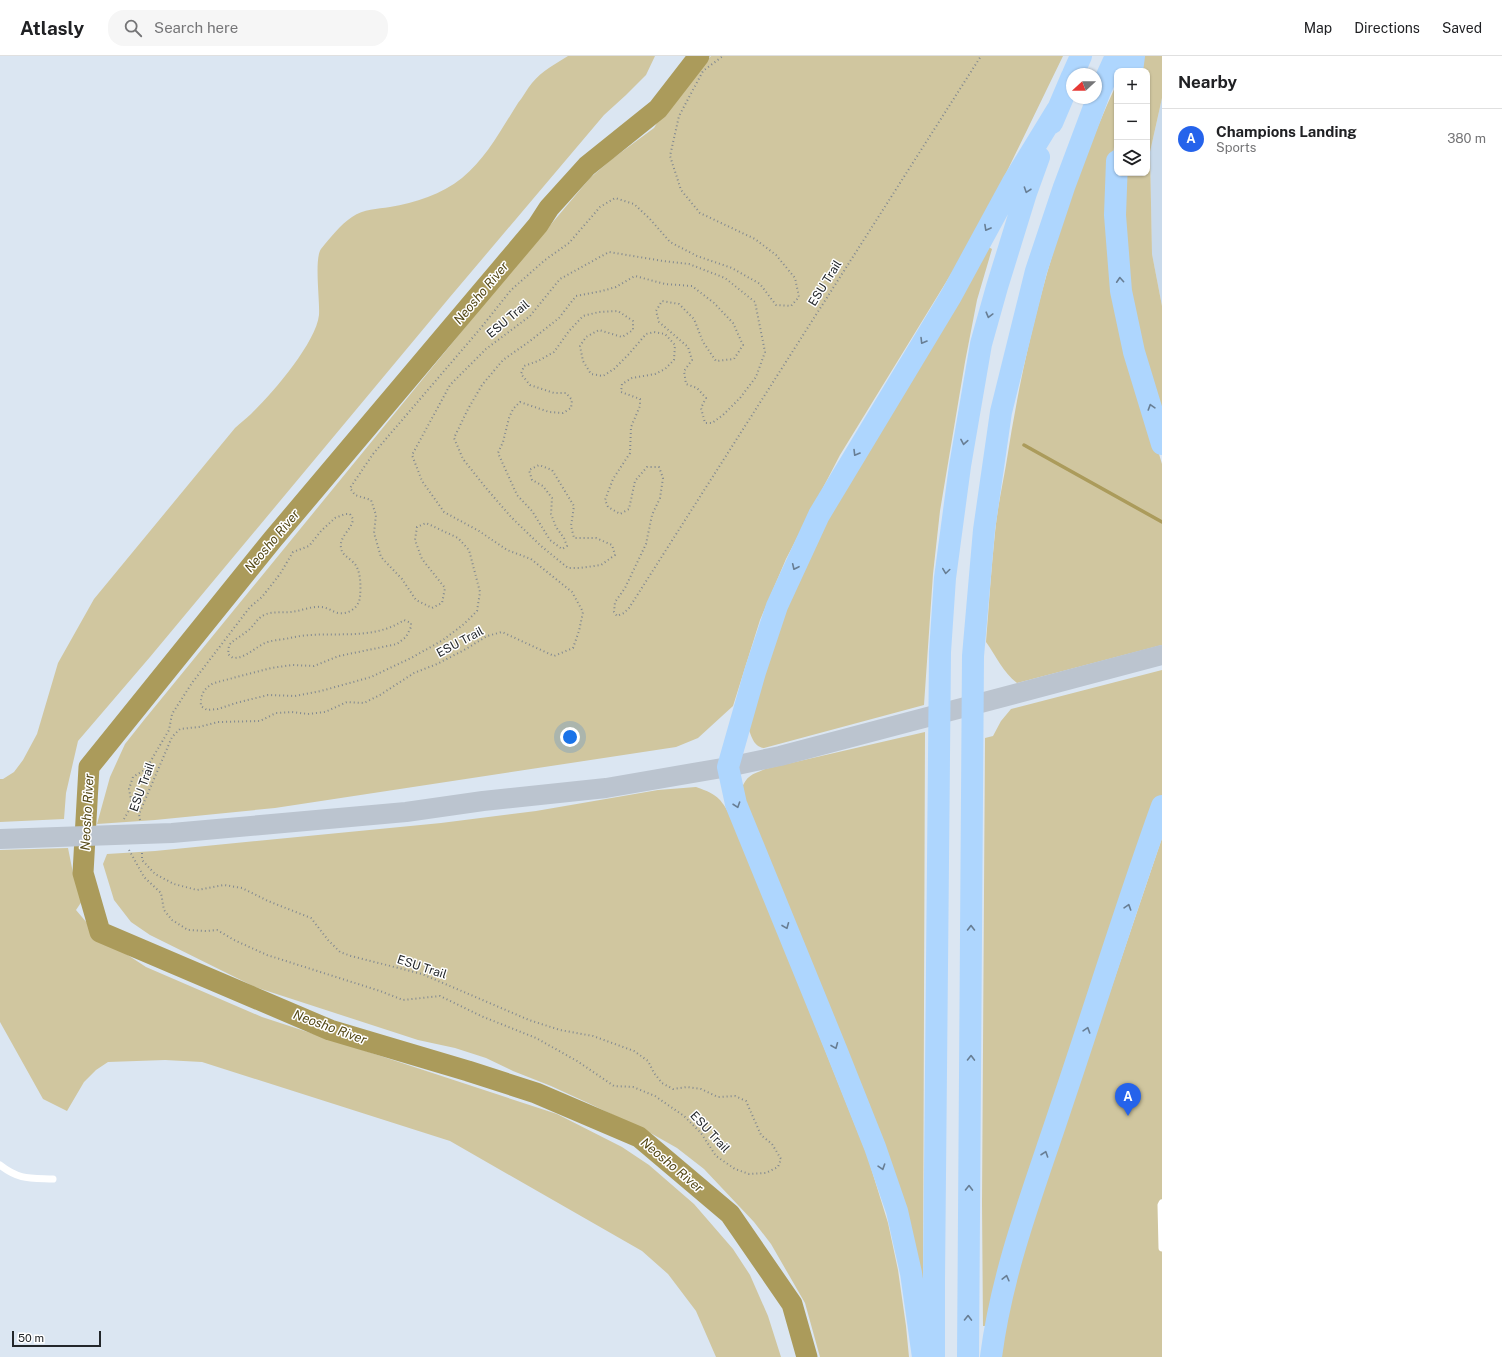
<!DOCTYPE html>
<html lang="en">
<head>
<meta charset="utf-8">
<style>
	:root { --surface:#fff; --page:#f6f6f6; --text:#202124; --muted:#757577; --line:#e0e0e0; --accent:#2563eb }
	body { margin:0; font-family:"Public Sans",sans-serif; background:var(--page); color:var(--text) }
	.controls { position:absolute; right:12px; top:12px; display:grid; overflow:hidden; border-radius:8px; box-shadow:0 1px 3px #0004 }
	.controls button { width:36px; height:36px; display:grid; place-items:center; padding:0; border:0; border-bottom:1px solid var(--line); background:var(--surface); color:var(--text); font:20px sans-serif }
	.compass { position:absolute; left:1066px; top:12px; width:36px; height:36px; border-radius:50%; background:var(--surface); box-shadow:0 1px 3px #0004; rotate:249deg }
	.scale { position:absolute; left:12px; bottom:10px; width:89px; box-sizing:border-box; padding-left:4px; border:2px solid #23272b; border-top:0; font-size:11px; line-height:14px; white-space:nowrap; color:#23272b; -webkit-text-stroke:3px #fff; paint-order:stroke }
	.you { position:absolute; left:570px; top:681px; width:14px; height:14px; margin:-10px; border:3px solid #fff; border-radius:50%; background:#1a73e8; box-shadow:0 0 0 6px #1a73e833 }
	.badge { display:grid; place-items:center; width:26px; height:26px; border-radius:50%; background:var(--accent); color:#fff; font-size:13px; font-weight:700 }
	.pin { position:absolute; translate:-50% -33px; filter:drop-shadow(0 1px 2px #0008) }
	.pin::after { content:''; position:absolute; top:21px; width:14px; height:12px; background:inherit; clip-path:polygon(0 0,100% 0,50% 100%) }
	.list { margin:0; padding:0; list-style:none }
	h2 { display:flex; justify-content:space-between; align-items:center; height:52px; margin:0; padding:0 16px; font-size:17px }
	h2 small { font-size:13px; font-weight:400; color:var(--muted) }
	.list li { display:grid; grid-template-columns:26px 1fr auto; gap:12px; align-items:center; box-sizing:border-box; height:60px; padding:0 16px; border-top:1px solid var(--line) }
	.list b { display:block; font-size:15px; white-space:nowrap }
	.list p { margin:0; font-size:13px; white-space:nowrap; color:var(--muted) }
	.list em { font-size:13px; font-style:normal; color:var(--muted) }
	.icon { flex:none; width:22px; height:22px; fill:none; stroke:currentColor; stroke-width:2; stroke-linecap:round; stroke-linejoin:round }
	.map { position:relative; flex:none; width:1162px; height:1301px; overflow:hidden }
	header { display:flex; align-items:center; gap:24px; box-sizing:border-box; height:56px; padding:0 20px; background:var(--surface); border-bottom:1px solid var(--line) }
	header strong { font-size:19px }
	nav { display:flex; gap:22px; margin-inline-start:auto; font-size:14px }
	.search { width:280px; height:36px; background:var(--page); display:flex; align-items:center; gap:10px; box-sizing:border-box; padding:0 14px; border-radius:16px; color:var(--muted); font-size:15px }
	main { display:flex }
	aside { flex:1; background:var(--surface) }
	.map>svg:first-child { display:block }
	.built { fill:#c9daeb }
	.green { fill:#d0c69f }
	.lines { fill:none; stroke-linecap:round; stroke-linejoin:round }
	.stream { stroke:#ab9b5b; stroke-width:3.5 }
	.river { stroke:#ab9b5b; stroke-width:21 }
	.path { stroke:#808890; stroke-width:2; stroke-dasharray:1 3; stroke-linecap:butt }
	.lane { stroke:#fff; stroke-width:7 }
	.secondary { stroke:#bbc4cf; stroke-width:20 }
	.highway { stroke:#aed6fe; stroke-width:22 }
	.oneway { stroke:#687e94 }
	.labels { text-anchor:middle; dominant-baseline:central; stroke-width:3; stroke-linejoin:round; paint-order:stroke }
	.street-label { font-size:12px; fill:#23272b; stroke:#fff }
	.water-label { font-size:13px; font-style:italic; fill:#534714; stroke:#fff }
</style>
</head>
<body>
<header>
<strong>Atlasly</strong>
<div class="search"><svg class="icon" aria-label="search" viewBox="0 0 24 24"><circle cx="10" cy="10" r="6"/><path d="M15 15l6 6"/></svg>Search here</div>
<nav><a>Map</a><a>Directions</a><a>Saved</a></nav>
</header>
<main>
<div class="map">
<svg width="1162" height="1301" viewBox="0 0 1162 1301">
	<rect width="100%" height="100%" fill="#dbe6f2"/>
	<path class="built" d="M1162,42V250L1152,198L1150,96Z"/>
	<path class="green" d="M568,0H655L646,19L626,39L604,59L450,241L150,601L78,685L66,737L64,763L0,766V723H3L14,716L23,704L37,678L58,607L94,543L235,372C240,367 246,363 251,358C271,339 316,287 319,259C320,245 314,203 321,193C330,182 340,169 352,161C364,153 377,153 390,151C415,147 442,138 462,122C486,103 502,72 518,47C523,41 527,33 532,27C542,15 555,8 568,0Z
		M711,0H1063L992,146L959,205L840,399L786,503L760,564L733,650L698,682L676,691L275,752L155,764L97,768L110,721L125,688L144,664L489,242L590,122L612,103L654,72L665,54Z
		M1144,0H1162V42L1150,96L1152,198L1162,250V363L1139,288L1125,205L1124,117H1147V15H1140Z
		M1117,27V67L1110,123L1126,287L1162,408V589L1017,627C1003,616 996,600 986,586C989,550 991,513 995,477C997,454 1002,432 1006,409C1026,277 1061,148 1117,27Z
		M985,189L992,193L977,244L965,306L940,455L933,518L924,649L764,692C753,691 751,678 747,669L799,513Z
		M1162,614V739L998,1226L990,1270H983L982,1148L985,682L993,680L1001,665L1011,653Z
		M925,676L923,1224L741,734C747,719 751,719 765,713Z
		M696,731C720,739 721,744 733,764L867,1099L888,1167L898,1214L906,1270L909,1301H820L805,1247L771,1188L754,1166L704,1113L677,1092L647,1075L588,1047L551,1030L513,1015L486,1002L455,992L418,984L255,931L150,879L131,866L114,844L103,808L107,798L155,795L441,767L536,755L658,734Z
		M1162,782V1301H1000L1007,1241Z
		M68,792L73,817L82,845L76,854L93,874L120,894L146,911L262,961L557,1058L622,1091L649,1109L694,1148L733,1193L750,1219L768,1260L781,1301H716L696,1255L668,1218L642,1195L450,1085L202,1006L165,1004L108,1006L96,1014L84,1026L67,1055L43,1043L0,966V794Z"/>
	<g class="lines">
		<path class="stream" d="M1024,389L1162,466"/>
		<path class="river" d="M699,0L658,53L587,110L549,152L538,169L273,483L89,711L83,817L100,876L330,974L468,1015L536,1037L639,1081L730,1158L792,1248L807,1301"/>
		<path class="path" d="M124,763L132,749L129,733L133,721L146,713L169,674L172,658L192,627L250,551L262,541L280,518L293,496L309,490L321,475L335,462L345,458H350L353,463C352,474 339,480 341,492C342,499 348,501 353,506C361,513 361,530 360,541C359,551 349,559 338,557C333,556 327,551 321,551C311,550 301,555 291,556C282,557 272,555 264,559C256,563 253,572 246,576C240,581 236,582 229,589L228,598L233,602C245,602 252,594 263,588C270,584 281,584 290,582C327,573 370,587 404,564L411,567V571L406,581L397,588L339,600L314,610L292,609L271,612L214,627C204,632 200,639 201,650L207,654L218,653L236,647L268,639L295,640L321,635L371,621L413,601L443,584L464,568L477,555L480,536L469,494L458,482L426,467L417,471L415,484L422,503L445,532L442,547L432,552L416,544L402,523L381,501L374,477L376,459L371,444L355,439L350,432L373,398L480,273L511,234L545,204L569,187L600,151L615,142L634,148L650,163L670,186L697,200L732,212L760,228L776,249L791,250L799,241L795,222L776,199L755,183L700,157L681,134L670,100L679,60L703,15L723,0
			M140,764L139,758L172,681L180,673L199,671L218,666L260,665L276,657L292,656L308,658L325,656L347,646L364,647L380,639L414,617L437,608L466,593L487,580L502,576L554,600L573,592L579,575L583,556L572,536L531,503L507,494L479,475L444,456L422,425L412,399L450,329L486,293L530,260L560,223L609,196L663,205L689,208L725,222L755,246L765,296L756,321L740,342L723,359L712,367H705L701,352L706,342L697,332L686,328L684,315L692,304L688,291L659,266L656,255L662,245L679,248L694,263L703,286L716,305L734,303L743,289L733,267L714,247L692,230L665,228L635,220L616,231L602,235L576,240L559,262L530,285L503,304L482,329L468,353L454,382L463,403L486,432L511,461L541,490L568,512H580L601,509L615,499L612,489L596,482H574L571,470L574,450L552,414L539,409L529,414L532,424L543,430L552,442L551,458L556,471L564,482L567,490L562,493L550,484L532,455L517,439L498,397L503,386L509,362L513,353L520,346L549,356L563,357L571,352L572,344L566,337H554L530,329L521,318L524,310L538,305L554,296L569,275L583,260L599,256L618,255L633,265V274L622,281L599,274L586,281L580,290L583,305L591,318L603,320L614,313L629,298L646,278L654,276L665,278L675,289L674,304L665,313L655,318L632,322L622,328L621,336L640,343V350L631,371L630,397L613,423L605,444L608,451L620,458L629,453L635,425L647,411H659L663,422L660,442L652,459L646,488L625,532L615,546L614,556L617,560L624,557L629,552L981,0
			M129,794L144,821L161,837L164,854L172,864L188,874L207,875L217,874L234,884L267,899L380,935L403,944L440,940L481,960L536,982L577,1005L614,1030L633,1031L655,1040L684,1060L701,1077L716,1100L735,1113L749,1118L766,1117L778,1111L781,1103L772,1088L761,1079L746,1045L735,1040L718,1041L701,1033L687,1031L673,1033L662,1027L654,1017L648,1005L634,995L593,980L560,974L529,964L422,918L351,900L340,896L328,884L311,862L268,845L242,832L224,829L197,834L174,828L155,818L142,804V794"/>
		<path class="lane" d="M0,1109C19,1124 30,1122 53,1123
			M1162,1147L1161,1149L1162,1192"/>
		<path class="secondary" d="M0,783L172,777L406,756L483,745L606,732L728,711L780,700L1162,599"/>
		<path class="highway" d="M1132,15L1134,0
			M1073,18L1081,0
			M1052,67L1072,20
			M1117,105L1115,159L1121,235L1134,296L1162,388
			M934,1300V1224L940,596L945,522L960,410L981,288L997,231L1026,137L1039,101
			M923,1301L911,1217L897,1155L875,1091L836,993L736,748L728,711L755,616L777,550L819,459L951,240L1013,126L1057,54
			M968,1301L973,600L984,474L1001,356L1036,215L1064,131L1100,35L1116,0
			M991,1301C1002,1214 1034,1133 1061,1051C1095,951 1126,849 1162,750"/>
	</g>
	<defs><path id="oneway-chevron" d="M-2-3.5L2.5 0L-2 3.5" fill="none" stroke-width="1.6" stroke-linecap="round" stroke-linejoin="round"/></defs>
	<g class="oneway">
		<use href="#oneway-chevron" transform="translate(1027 134) rotate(109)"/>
		<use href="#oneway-chevron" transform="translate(987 172) rotate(119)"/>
		<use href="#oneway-chevron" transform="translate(1120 224) rotate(-94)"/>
		<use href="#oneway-chevron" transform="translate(989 259) rotate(105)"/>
		<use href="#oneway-chevron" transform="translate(923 285) rotate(121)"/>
		<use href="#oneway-chevron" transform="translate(1151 351) rotate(-107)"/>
		<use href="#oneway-chevron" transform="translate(964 386) rotate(100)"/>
		<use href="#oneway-chevron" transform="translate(856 397) rotate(121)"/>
		<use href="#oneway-chevron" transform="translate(795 511) rotate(115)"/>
		<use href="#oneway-chevron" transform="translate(946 515) rotate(98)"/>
		<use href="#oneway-chevron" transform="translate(737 749) rotate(71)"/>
		<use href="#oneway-chevron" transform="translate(1128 851) rotate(-72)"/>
		<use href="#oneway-chevron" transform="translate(786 870) rotate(68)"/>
		<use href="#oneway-chevron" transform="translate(971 872) rotate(-90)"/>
		<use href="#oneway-chevron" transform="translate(1087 974) rotate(-72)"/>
		<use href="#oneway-chevron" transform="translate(835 990) rotate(68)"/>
		<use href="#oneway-chevron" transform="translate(971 1002) rotate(-89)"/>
		<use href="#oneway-chevron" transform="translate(1045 1098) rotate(-71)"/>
		<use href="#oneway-chevron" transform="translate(882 1111) rotate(72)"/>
		<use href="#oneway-chevron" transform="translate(969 1132) rotate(-89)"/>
		<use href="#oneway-chevron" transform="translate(1006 1222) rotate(-76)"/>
		<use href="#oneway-chevron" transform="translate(968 1262) rotate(-89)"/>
	</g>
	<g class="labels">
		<g class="street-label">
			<text transform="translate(825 227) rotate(-58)">ESU Trail</text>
			<text transform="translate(508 263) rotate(-40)">ESU Trail</text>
			<text transform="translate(460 586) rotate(-28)">ESU Trail</text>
			<text transform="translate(142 731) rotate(-70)">ESU Trail</text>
			<text transform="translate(422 911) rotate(18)">ESU Trail</text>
			<text transform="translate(710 1076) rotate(47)">ESU Trail</text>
		</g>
		<g class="water-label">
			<text transform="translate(481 237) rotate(-50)">Neosho River</text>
			<text transform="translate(272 485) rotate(-50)">Neosho River</text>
			<text transform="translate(87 756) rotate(-87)">Neosho River</text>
			<text transform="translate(330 971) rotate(20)">Neosho River</text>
			<text transform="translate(672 1109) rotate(40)">Neosho River</text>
		</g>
	</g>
</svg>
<div class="controls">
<button>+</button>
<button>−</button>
<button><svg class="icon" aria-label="layers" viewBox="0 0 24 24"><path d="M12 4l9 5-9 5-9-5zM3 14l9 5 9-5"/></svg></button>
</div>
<svg class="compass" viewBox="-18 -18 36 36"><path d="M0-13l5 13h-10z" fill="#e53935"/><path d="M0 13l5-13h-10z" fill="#757577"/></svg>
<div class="scale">50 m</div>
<div class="you"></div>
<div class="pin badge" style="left:1128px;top:1060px">A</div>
</div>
<aside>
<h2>Nearby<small></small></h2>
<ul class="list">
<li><span class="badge">A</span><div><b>Champions Landing</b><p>Sports</p></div><em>380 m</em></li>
</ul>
</aside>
</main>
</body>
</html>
